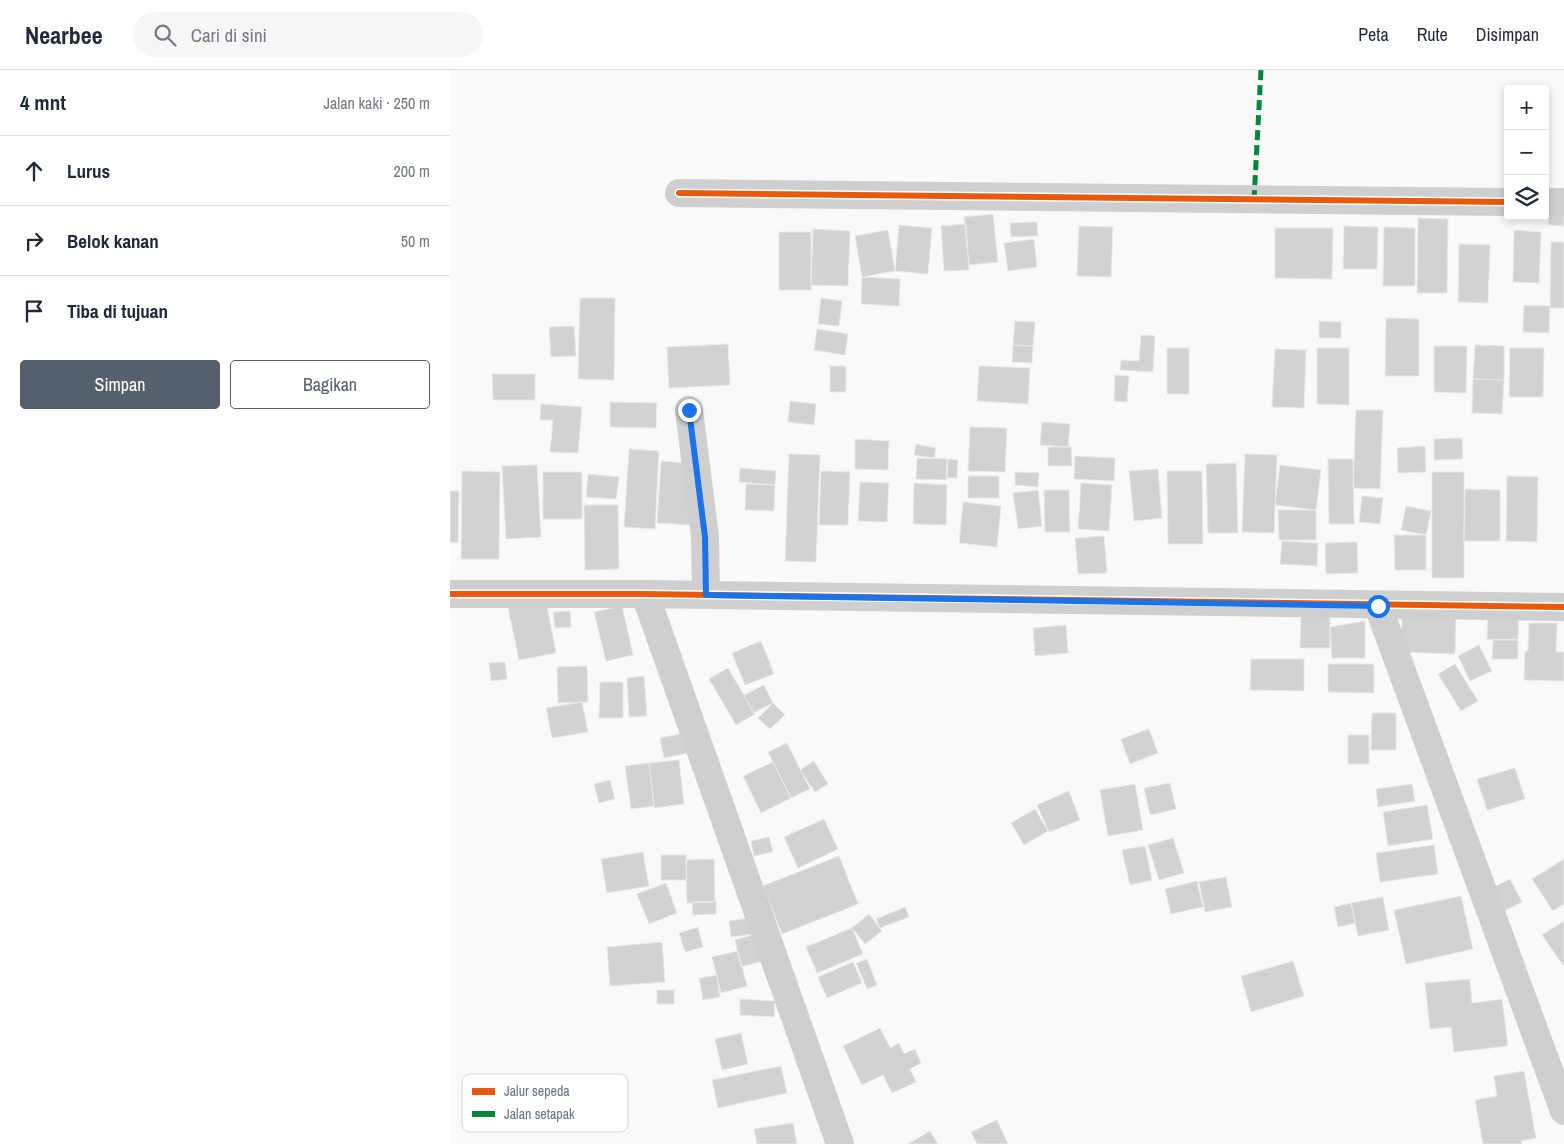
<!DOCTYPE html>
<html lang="id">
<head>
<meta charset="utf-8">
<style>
	:root { --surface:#fff; --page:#f6f6f7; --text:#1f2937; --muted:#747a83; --line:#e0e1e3; --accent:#56606c }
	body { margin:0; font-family:"Archivo Narrow",sans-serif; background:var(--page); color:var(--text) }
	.controls { position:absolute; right:15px; top:15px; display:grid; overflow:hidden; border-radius:5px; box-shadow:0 2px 8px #0003 }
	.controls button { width:45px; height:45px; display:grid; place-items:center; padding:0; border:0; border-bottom:1px solid var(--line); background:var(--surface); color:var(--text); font:25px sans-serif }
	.stop { position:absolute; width:15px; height:15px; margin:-11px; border:4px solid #1a73e8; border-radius:50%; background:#fff }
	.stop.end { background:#1a73e8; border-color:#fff; box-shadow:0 1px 5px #0008 }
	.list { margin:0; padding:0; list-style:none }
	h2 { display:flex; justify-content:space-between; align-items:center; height:65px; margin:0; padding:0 20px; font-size:21px }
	h2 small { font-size:16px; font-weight:400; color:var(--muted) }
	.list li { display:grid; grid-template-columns:32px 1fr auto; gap:15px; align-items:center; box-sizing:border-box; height:70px; padding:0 20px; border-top:1px solid var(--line) }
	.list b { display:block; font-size:19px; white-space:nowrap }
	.list em { font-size:16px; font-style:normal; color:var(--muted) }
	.actions { display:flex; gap:10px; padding:15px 20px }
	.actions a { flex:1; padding:11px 0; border:1px solid var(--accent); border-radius:5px; text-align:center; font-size:18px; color:var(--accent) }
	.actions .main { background:var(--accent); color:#fff }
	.icon { flex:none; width:28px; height:28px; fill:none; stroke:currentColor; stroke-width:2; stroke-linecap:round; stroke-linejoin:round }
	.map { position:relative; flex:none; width:1114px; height:1074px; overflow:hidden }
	header { display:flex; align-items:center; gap:30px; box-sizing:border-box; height:70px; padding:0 25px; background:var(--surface); border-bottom:1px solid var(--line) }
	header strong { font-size:24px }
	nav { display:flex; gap:28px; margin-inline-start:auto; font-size:18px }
	.search { width:350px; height:45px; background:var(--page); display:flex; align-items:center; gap:12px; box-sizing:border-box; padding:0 18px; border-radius:28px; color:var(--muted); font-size:19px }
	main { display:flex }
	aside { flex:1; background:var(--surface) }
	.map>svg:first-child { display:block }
	.building { fill:#d0d2d3; stroke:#e8e8e8 }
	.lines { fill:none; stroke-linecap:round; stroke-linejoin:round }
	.street { stroke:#cecfd0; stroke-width:28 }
	.quiet { stroke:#00873e; stroke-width:5; stroke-dasharray:10 5; stroke-linecap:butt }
	.cycleway-casing { stroke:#fff; stroke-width:9 }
	.cycleway { stroke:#e8590c; stroke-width:6 }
	.route { stroke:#1a73e8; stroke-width:6 }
	.key { fill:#fff; stroke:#d1d6da; stroke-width:1 }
	.key-label { font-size:14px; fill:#657683 }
</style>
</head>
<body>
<header>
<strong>Nearbee</strong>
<div class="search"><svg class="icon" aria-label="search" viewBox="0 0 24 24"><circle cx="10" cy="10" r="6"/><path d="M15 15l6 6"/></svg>Cari di sini</div>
<nav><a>Peta</a><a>Rute</a><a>Disimpan</a></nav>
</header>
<main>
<aside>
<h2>4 mnt<small>Jalan kaki · 250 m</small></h2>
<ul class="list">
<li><svg class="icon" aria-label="ahead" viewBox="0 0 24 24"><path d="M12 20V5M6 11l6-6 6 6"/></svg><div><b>Lurus</b></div><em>200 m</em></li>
<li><svg class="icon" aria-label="right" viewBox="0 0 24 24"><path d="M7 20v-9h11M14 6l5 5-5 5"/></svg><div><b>Belok kanan</b></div><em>50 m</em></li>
<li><svg class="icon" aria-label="arrive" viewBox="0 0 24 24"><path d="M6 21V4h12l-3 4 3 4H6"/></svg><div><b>Tiba di tujuan</b></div></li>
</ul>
<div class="actions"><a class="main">Simpan</a><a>Bagikan</a></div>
</aside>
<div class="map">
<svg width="1114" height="1074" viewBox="0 0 1114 1074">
	<rect width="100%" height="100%" fill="#f9f9f9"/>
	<path class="building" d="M1099,132H1114V156L1098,155Z
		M543,144L548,192L519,195L514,147Z
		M968,148L998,149L997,223H967Z
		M587,152L588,166L561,167L560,153Z
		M516,154L519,200L494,201L491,156Z
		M449,155L482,158L478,204L445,201Z
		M629,156L663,157L661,207L627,206Z
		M894,156L928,157L927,199H893Z
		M934,157L965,158V216H933Z
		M825,158H883L882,209L825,208Z
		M363,159L400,161L398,216L361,215Z
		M438,160L445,201L412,207L405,166Z
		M1064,160L1091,162L1089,213L1063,212Z
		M329,162H361V220H329Z
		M584,169L587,197L558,201L554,173Z
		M1101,172H1114V238H1100Z
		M1009,174L1040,175L1038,233L1008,232Z
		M412,207L450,209L449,236L411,234Z
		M130,228H165L164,310L128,309Z
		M371,228L392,231L389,256L368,254Z
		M1074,235L1100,236L1099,263L1073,262Z
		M936,248L969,249V306H935Z
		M565,251L585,252L583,276L563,275Z
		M869,251L891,252V268H869Z
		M124,256L126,286L101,287L99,257Z
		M367,259L398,264L395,285L364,280Z
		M691,265L705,266L703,302L670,300L671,290L689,291Z
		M278,274L280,315L219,318L217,277Z
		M563,275L583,276L582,293L562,292Z
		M1025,275L1054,276V310L1023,309Z
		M984,276H1017L1016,323L984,322Z
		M717,278H739V324H717Z
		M867,278H899V335L867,334Z
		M1060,278H1094L1093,327H1059Z
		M825,279L856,280L854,338L822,337Z
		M380,296H396V322H380Z
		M529,296L580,298L578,334L527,331Z
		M42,304H85V330H43Z
		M665,305L679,306L677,332L664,331Z
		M1023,309L1054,310L1052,344L1022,343Z
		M340,331L366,334L364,355L338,352Z
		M160,332L207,333L206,358L160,357Z
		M91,334L132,337L128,383L100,382L103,350H90Z
		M906,340H933L930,419L903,418Z
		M592,352L620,354L618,377L590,375Z
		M520,357L557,358L555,402L518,401Z
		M1012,368L1013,389L984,390V369Z
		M405,369L439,371L438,400L405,399Z
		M466,374L486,378L484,388L464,385Z
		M975,376L976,402L948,403L947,378Z
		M598,377H621L622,396H598Z
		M179,379L209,381L205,459L174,457Z
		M339,384L370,385L366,492L335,491Z
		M795,384L827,385L824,463L792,462Z
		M625,386L665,388L664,411L624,409Z
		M467,388L497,389L496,410L466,409Z
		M498,389L508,390L507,408H497Z
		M878,389H903L904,454H879Z
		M211,391L247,394L243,455L207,453Z
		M786,393L788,463H758L756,394Z
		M87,395L91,467L56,469L52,396Z
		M830,395L871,400L866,440L825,435Z
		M290,398L326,401L325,415L289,412Z
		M708,399L712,448L684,451L679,401Z
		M12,401L50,402L49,489H11Z
		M371,401L400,402L398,455H369Z
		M717,401H752L753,474H718Z
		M93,402H132V449H93Z
		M565,402L589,403L588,417L565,415Z
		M982,402H1014V508H982Z
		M138,404L169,407L166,429L136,427Z
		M518,406H549V428H518Z
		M1057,406L1088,407L1087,472L1056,471Z
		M410,412L439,413L437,452L408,451Z
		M464,413L497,415L496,455L463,454Z
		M631,413L662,415L659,461L628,459Z
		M296,414L325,415L324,441L295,440Z
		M1015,419L1050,420V471H1014Z
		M588,420L592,456L568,459L563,423Z
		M594,420H619L620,462H595Z
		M0,421H9L8,473L0,472Z
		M912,426L933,428L930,454L909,452Z
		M513,432L551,436L547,477L509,473Z
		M134,435H168L169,499L135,500Z
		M956,436L981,441L976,465L951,460Z
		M828,440H866V470H829Z
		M944,465H976V500H945Z
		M654,466L657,503L628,504L625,468Z
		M832,471L868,473L867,496L830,494Z
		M907,472L908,503L876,504L875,473Z
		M96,531L106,583L69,590L58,538Z
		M172,536L183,585L156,591L144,542Z
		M1038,537L1069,538L1068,570L1037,569Z
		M952,540L1006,542L1005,584L951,582Z
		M120,541L121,557L105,558L103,542Z
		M851,541H880V578H850Z
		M915,551V588H882L880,557Z
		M1079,553H1107L1106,582H1114V611L1074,610L1075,581H1078Z
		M616,555L618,583L585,586L583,558Z
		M1043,570H1068V589H1042Z
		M311,571L324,604L295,615L282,583Z
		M1029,575L1042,601L1020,611L1008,586Z
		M801,589H854V621L800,620Z
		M55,592L57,609L41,611L39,593Z
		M878,594H924V623L878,622Z
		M1005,594L1028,631L1011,641L988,604Z
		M137,596L138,632L108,633L107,597Z
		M278,598L305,644L286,655L259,609Z
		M194,606L197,646L179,647L177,608Z
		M150,612H173V648H149Z
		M314,615L323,633L303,643L294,625Z
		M132,632L138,662L102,668L96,638Z
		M323,633L335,645L320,659L308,648Z
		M922,643H946V680H921Z
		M699,659L708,683L680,694L671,669Z
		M240,662L244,682L214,688L210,668Z
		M898,665H919V694H898Z
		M337,673L360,719L341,728L318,682Z
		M229,690L234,734L204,738L199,693Z
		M364,691L378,714L365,722L350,700Z
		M323,692L341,728L311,743L293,706Z
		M199,693L204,736L181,739L175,696Z
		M1065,698L1075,729L1037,740L1027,709Z
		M160,710L165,729L149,733L144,714Z
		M720,713L726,739L700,745L694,718Z
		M685,714L693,760L658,766L650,720Z
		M962,714L965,731L928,737L926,719Z
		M619,721L630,750L599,762L587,735Z
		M977,735L983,769L938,776L933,742Z
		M585,739L598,761L574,775L561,753Z
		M374,749L388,779L348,798L334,767Z
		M319,767L323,782L304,786L301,771Z
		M723,768L734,803L709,810L698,775Z
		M984,775L988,804L930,812L926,783Z
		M695,776L702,810L680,815L672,780Z
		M193,782L199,816L157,823L151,789Z
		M211,785H236L237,810H211Z
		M389,786L408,834L332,864L313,816Z
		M264,789L265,832L237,833L236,790Z
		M1114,789V834L1103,841L1082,809Z
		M776,807L782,837L755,842L749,812Z
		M1060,809L1072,832L1054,841L1042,818Z
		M747,811L753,837L721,844L715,819Z
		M216,813L227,843L199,854L187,824Z
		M1011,826L1023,879L956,894L944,840Z
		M933,827L939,860L908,866L901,833Z
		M266,831V844L243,845L242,832Z
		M901,833L905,853L888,857L884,837Z
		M455,837L459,847L430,858L426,849Z
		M419,844L432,861L415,874L402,858Z
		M307,847L309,863L281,867L279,851Z
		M1114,851V894L1113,895L1092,865Z
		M248,857L253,877L235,882L229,863Z
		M402,858L413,884L367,903L356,877Z
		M309,863L316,890L291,897L285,870Z
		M212,872L215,912L160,916L157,877Z
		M288,881L297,916L271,923L262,887Z
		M417,889L427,915L417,919L406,893Z
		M843,891L854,926L801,942L791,906Z
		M403,892L412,913L377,928L368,907Z
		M267,905L270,927L253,930L249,908Z
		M1020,909L1022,933L1052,929L1058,976L1004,982L1001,957L980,959L975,913Z
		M207,920H224V934H207Z
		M290,929L325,931L324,947L290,945Z
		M430,958L440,978L449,973L454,984L465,979L471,993L460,999L466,1012L442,1023L433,1005L412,1015L393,976Z
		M291,963L298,994L272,1000L265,969Z
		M331,996L337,1023L268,1038L262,1010Z
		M1074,1001L1086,1068L1071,1071L1072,1074H1033L1025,1030L1047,1026L1044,1006Z
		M547,1050L558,1074H527L521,1062Z
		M343,1053L347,1074H307L304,1059Z
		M480,1061L488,1074H458Z"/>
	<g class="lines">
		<path class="street" d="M229,123L1058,132
			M1095,132H1114
			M239,340L255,467L256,525
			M0,524H195L1114,537
			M195,524L390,1074
			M928,536L1114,1041"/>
		<path class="quiet" d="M804,130L811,0"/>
		<g class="cycleway-casing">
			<path id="cycleway" d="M229,123L1058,132
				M0,524H195L1114,537"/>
		</g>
		<use href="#cycleway" class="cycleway"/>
	</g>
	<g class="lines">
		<path class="route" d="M239,340L255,467L256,525L928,536"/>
	</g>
	<rect x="12" y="1004" width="166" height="58" rx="8" class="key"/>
	<rect x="22" y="1018" width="23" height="7" fill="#e8590c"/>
	<rect x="22" y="1041" width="23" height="6" fill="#00873e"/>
	<g class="key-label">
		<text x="54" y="1026">Jalur sepeda</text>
		<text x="54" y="1049">Jalan setapak</text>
	</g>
</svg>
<div class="controls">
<button>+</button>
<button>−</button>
<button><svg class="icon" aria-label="layers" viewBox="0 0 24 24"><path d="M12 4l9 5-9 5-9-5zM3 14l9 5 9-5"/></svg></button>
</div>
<div class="stop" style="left:928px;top:536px"></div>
<div class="stop end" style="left:239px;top:340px"></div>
</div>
</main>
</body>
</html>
